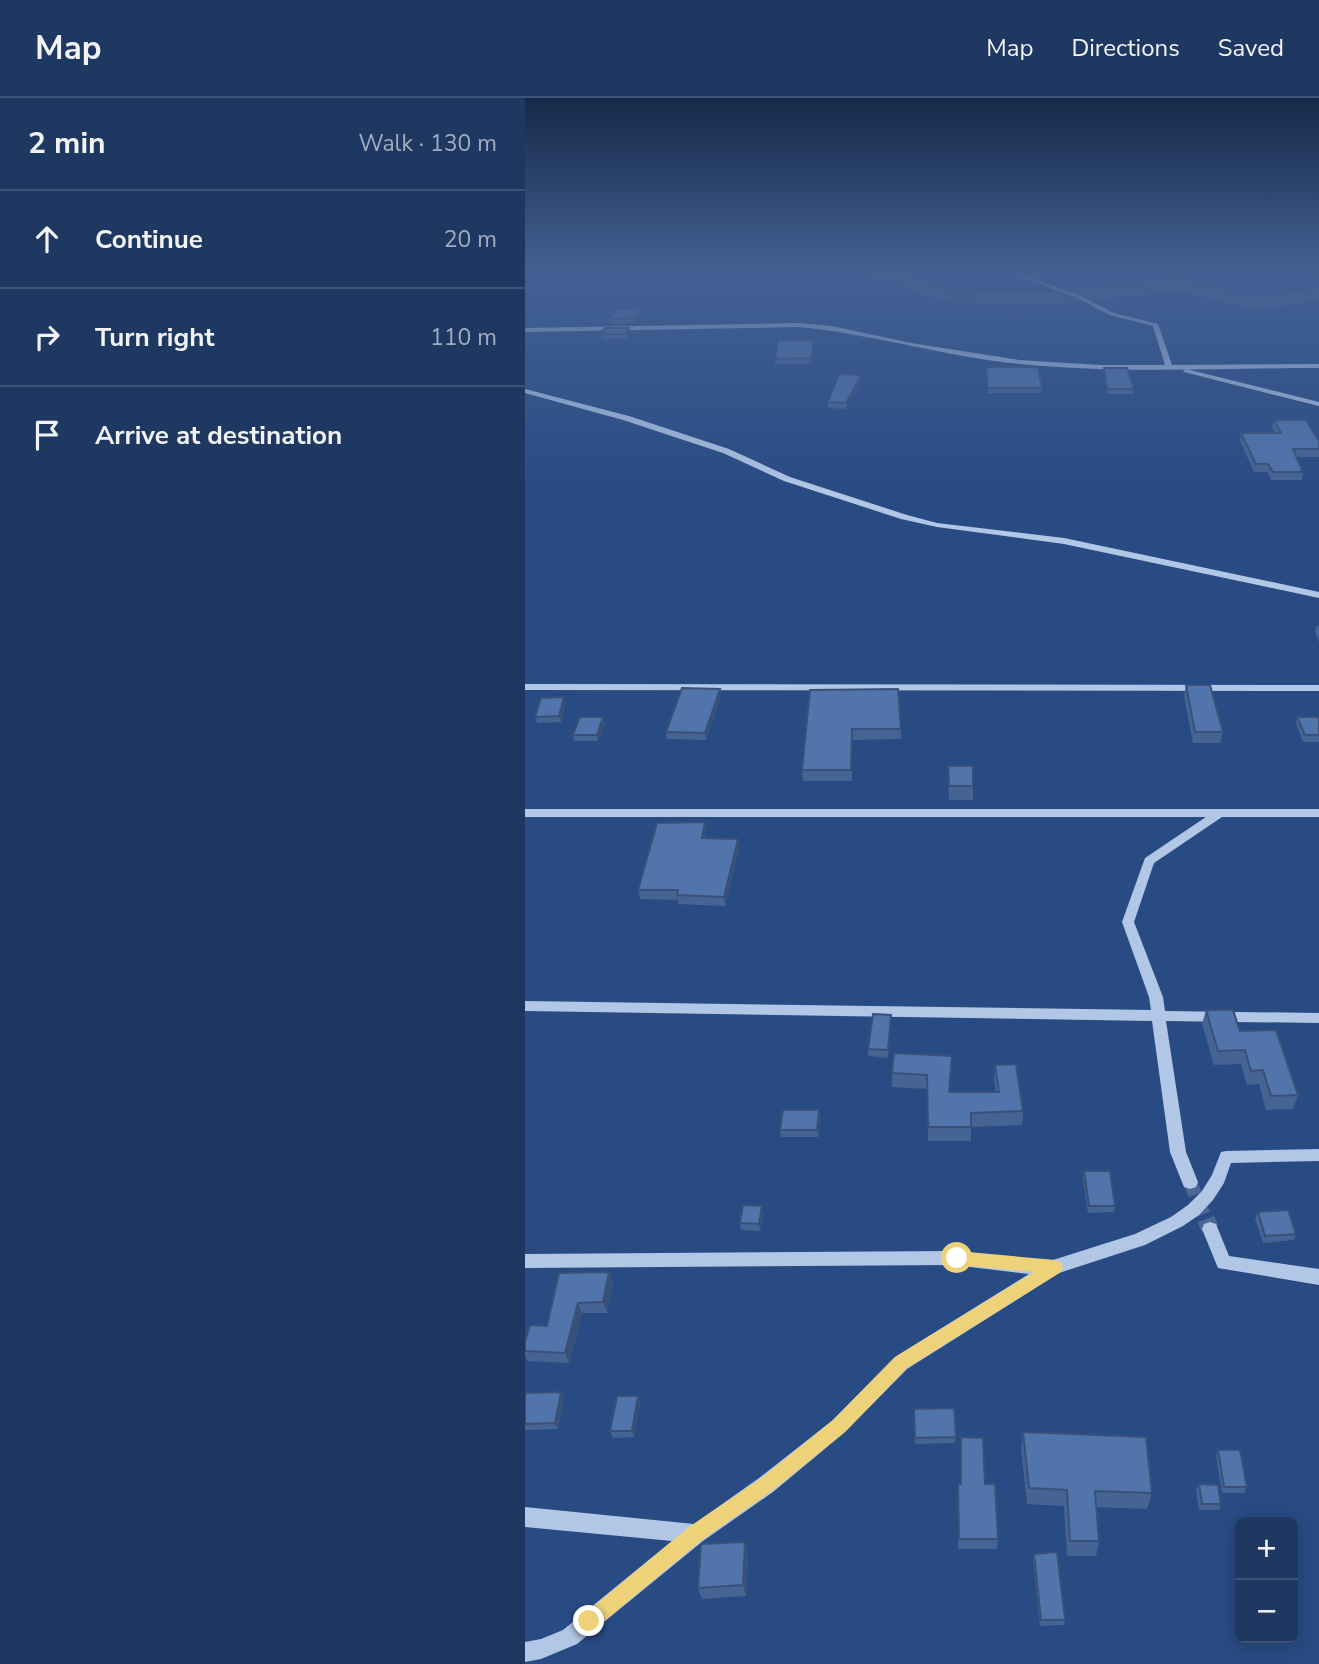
<!DOCTYPE html>
<html lang="en">
<head>
<meta charset="utf-8">
<style>
	:root { --surface:#1f3862; --page:#273f68; --text:#f1f3f6; --muted:#a1acbe; --line:#3c5277 }
	body { margin:0; font-family:"Nunito Sans",sans-serif; background:var(--page); color:var(--text) }
	.controls { position:absolute; right:21px; bottom:21px; display:grid; overflow:hidden; border-radius:10px; box-shadow:0 4px 18px #0003 }
	.controls button { width:63px; height:63px; display:grid; place-items:center; padding:0; border:0; border-bottom:2px solid var(--line); background:var(--surface); color:var(--text); font:35px sans-serif }
	.stop { position:absolute; width:21px; height:21px; margin:-16px; border:5px solid #eed279; border-radius:50%; background:#fff }
	.stop.end { background:#eed279; border-color:#fff; box-shadow:0 2px 7px #0008 }
	.list { margin:0; padding:0; list-style:none }
	h2 { display:flex; justify-content:space-between; align-items:center; height:91px; margin:0; padding:0 28px; font-size:30px }
	h2 small { font-size:23px; font-weight:400; color:var(--muted) }
	.list li { display:grid; grid-template-columns:46px 1fr auto; gap:21px; align-items:center; box-sizing:border-box; height:98px; padding:0 28px; border-top:2px solid var(--line) }
	.list b { display:block; font-size:26px; white-space:nowrap }
	.list em { font-size:23px; font-style:normal; color:var(--muted) }
	.icon { flex:none; width:38px; height:38px; fill:none; stroke:currentColor; stroke-width:2; stroke-linecap:round; stroke-linejoin:round }
	.map { position:relative; flex:none; width:794px; height:1566px; overflow:hidden }
	header { display:flex; align-items:center; gap:42px; box-sizing:border-box; height:98px; padding:0 35px; background:var(--surface); border-bottom:2px solid var(--line) }
	header strong { font-size:33px }
	nav { display:flex; gap:38px; margin-inline-start:auto; font-size:24px }
	main { display:flex }
	aside { flex:1; background:var(--surface) }
	.map>svg:first-child { display:block }
	.lines { fill:none; stroke-linecap:round; stroke-linejoin:round }
	.river { fill:#4a628a; fill-rule:evenodd }
	.minor-tunnel-far1 { stroke:#496696; stroke-width:14; stroke-dasharray:14 7; stroke-linecap:butt }
	.minor-tunnel { stroke:#496696; stroke-width:18; stroke-dasharray:18 9; stroke-linecap:butt }
	.minor { fill:#b2c7e6; fill-rule:evenodd }
	.wall { fill:#466493 }
	.shaded-wall { fill:#395178 }
	.building { fill:#5174ab; stroke:#395178; stroke-width:2 }
	.route { fill:#eed279 }
</style>
</head>
<body>
<header>
<strong>Map</strong>
<nav><a>Map</a><a>Directions</a><a>Saved</a></nav>
</header>
<main>
<aside>
<h2>2 min<small>Walk · 130 m</small></h2>
<ul class="list">
<li><svg class="icon" aria-label="ahead" viewBox="0 0 24 24"><path d="M12 20V5M6 11l6-6 6 6"/></svg><div><b>Continue</b></div><em>20 m</em></li>
<li><svg class="icon" aria-label="right" viewBox="0 0 24 24"><path d="M7 20v-9h11M14 6l5 5-5 5"/></svg><div><b>Turn right</b></div><em>110 m</em></li>
<li><svg class="icon" aria-label="arrive" viewBox="0 0 24 24"><path d="M6 21V4h12l-3 4 3 4H6"/></svg><div><b>Arrive at destination</b></div></li>
</ul>
</aside>
<div class="map">
<svg width="794" height="1566" viewBox="0 0 794 1566">
	<rect width="100%" height="100%" fill="#294b83"/>
	<g class="lines">
		<path class="river" d="M345,174H371L421,192L520,195L652,181L728,199L794,191V203L728,211L652,193L520,207L419,204L347,178Z"/>
		<path class="minor-tunnel-far1" d="M665,1084L681,1123"/>
		<path class="minor-tunnel" d="M681,1121L685,1131"/>
		<path class="minor" d="M484,174H492L556,198L589,215L633,226L647,267L794,266V270C695,270 594,276 495,266C421,259 348,236 274,229L0,234V230L274,225L307,228L386,245L494,262L575,267H640L628,228L585,217L552,200Z
			M661,271L794,304V308L659,274L658,273Z
			M0,291L104,318L204,351L265,379L382,417L412,425L539,440L794,494V500L539,446L412,429L376,421L259,383L198,355L98,322L0,295Z
			M0,586L794,587V593L0,592Z
			M0,711H794V719H697L629,765L609,824L638,899L640,913L794,915V925L641,923L661,1054L673,1084L671,1089L665,1091L659,1089L645,1054L627,923L0,913V903L626,912L624,899L597,824L620,760L681,719H0Z
			M794,1051V1063L706,1065L699,1085L688,1102L674,1117L658,1128L620,1147L534,1175L382,1271L320,1334L248,1394L178,1443L52,1546L16,1561L0,1564V1544L16,1541L38,1532L147,1443L0,1429V1409L169,1426L234,1380L308,1322L370,1259L504,1176L428,1167L0,1170V1156L428,1153L503,1161L528,1162L610,1136L646,1119L663,1107L677,1093L687,1077L696,1054L701,1053Z
			M685,1124L691,1126L704,1158L794,1171V1187L693,1170L677,1131L679,1126Z"/>
	</g>
	<path class="wall" d="M115,216L110,225L86,226L85,221Z
		M104,230L105,235L102,241H77L76,236Z
		M289,242L286,266H250V261Z
		M461,269L517,290V295H463Z
		M579,270L609,291V296H582L579,275Z
		M336,277V282L321,311L303,310V304Z
		M749,322L794,343V359H771L778,374L777,382H746L742,374H729L715,343L716,335H750L747,330Z
		M791,528H794V544L790,534Z
		M661,587L698,634L695,645H668L659,598Z
		M195,591L196,598L181,642L142,641L141,634Z
		M285,592L376,631V641L327,642V683H278L277,672Z
		M39,599L40,606L36,624L12,625L10,619Z
		M78,619L80,626L73,643H49L48,637Z
		M772,619H794V644H778L771,626Z
		M423,668L448,688V702H424Z
		M181,734L180,740L213,741L214,750L200,808L153,806V802L115,801L113,792Z
		M681,912L715,933L773,997L768,1011L741,1012L734,986L722,987L716,966L689,967L677,926Z
		M366,917L363,960L343,958V951Z
		M427,958L425,994H471L469,982L470,967L498,1013L497,1027L446,1029V1043H403L402,991L367,989V975Z
		M295,1019L293,1039H256L255,1032Z
		M559,1073L590,1108L589,1114L563,1115L558,1080Z
		M733,1114L771,1136L769,1142L738,1145L730,1121Z
		M238,1115L235,1133L216,1132L215,1125Z
		M34,1175L88,1185L82,1215H57L44,1265L2,1263L0,1258V1244L22,1228Z
		M36,1294L39,1300L33,1331L0,1332V1295Z
		M113,1298L115,1304L109,1339L88,1340L85,1333Z
		M389,1311L431,1339L430,1345L390,1346Z
		M498,1334L627,1395L622,1411L571,1409L574,1443L571,1458H542L539,1408L502,1406L496,1351Z
		M693,1352L722,1389L719,1395H697L691,1358Z
		M433,1386H460L473,1441L472,1451H433Z
		M674,1386L696,1406L694,1412H674L671,1392Z
		M223,1455L221,1498L177,1501L173,1490Z
		M509,1456L540,1522L539,1527L515,1528L508,1461Z"/>
	<path class="shaded-wall" d="M114,211L115,216L110,225L109,220Z
		M104,230L105,235L102,241L101,236Z
		M336,277V282L321,311V305Z
		M195,591L196,598L181,642L180,635Z
		M39,599L40,606L36,624L34,618Z
		M78,619L80,626L73,643L72,637Z
		M180,724L181,734L178,749L177,740Z
		M213,741L214,750L200,808L199,799Z
		M294,1012L295,1019L293,1039L292,1032Z
		M237,1108L238,1115L235,1133L234,1126Z
		M84,1174L88,1185L82,1215L78,1204Z
		M53,1205L57,1215L44,1265L40,1255Z
		M36,1294L39,1300L33,1331L30,1325Z
		M113,1298L115,1304L109,1339L107,1333Z
		M220,1444L223,1455L221,1498L218,1487Z"/>
	<path class="building" d="M91,211H114L109,220L85,221Z
		M80,230H104L101,236H76Z
		M253,242H289L286,260L250,261Z
		M461,269H513L517,290H463Z
		M579,270H602L609,291H582Z
		M314,276L336,277L321,305L303,304Z
		M749,322H781L794,343V351H768L778,374H748L743,366H731L716,335H756Z
		M661,587H685L698,634H670Z
		M157,590L195,591L180,635L141,634Z
		M373,591L376,631H327L326,672H277L285,592Z
		M39,599L34,618L10,619L16,600Z
		M55,619H78L72,637H48Z
		M772,619H794V637H780Z
		M423,668H448V688H424Z
		M180,724L177,740L213,741L199,799L152,797L153,792H113L132,725Z
		M681,912H708L715,933L751,932L773,997L746,998L738,972L726,973L720,952L693,953Z
		M348,916L366,917L363,952L343,951Z
		M369,955L427,958L424,994H474L470,967L491,966L498,1013L446,1015V1029H403L402,977L367,975Z
		M258,1012H294L292,1032H255Z
		M559,1073H585L590,1108H564Z
		M218,1107L237,1108L234,1126L215,1125Z
		M763,1112L771,1136L740,1138L733,1114Z
		M84,1174L78,1204L53,1205L40,1255L0,1253V1244L5,1227L22,1228L34,1175Z
		M36,1294L30,1325L0,1326V1295Z
		M92,1298H113L107,1333H85Z
		M429,1310L431,1339L390,1340L389,1311Z
		M498,1334L621,1339L627,1395L570,1393L574,1443H545L542,1392L504,1390Z
		M436,1339L458,1340L460,1386H470L473,1441H434L433,1386H436Z
		M693,1352H715L722,1389H699Z
		M674,1386L693,1387L696,1406H677Z
		M220,1444L218,1487L173,1490L176,1446Z
		M532,1454L540,1522H516L509,1456Z"/>
	<linearGradient id="sky" x2="0" y2="1"><stop stop-color="#172948"/><stop offset="0.44" stop-color="#436193"/><stop offset="1" stop-color="#436193" stop-opacity="0"/></linearGradient>
	<rect width="794" height="393" fill="url(#sky)"/>
	<path class="route" d="M432,1153L530,1162L536,1164L538,1169L536,1174L382,1270L320,1334L247,1393L177,1442L71,1530L64,1533L58,1530L55,1523L58,1517L164,1429L235,1381L308,1322L370,1259L509,1174L432,1167L427,1165L425,1160L427,1155Z"/>
</svg>
<div class="controls">
<button>+</button>
<button>−</button>
</div>
<div class="stop" style="left:432px;top:1160px"></div>
<div class="stop end" style="left:64px;top:1523px"></div>
</div>
</main>
</body>
</html>
